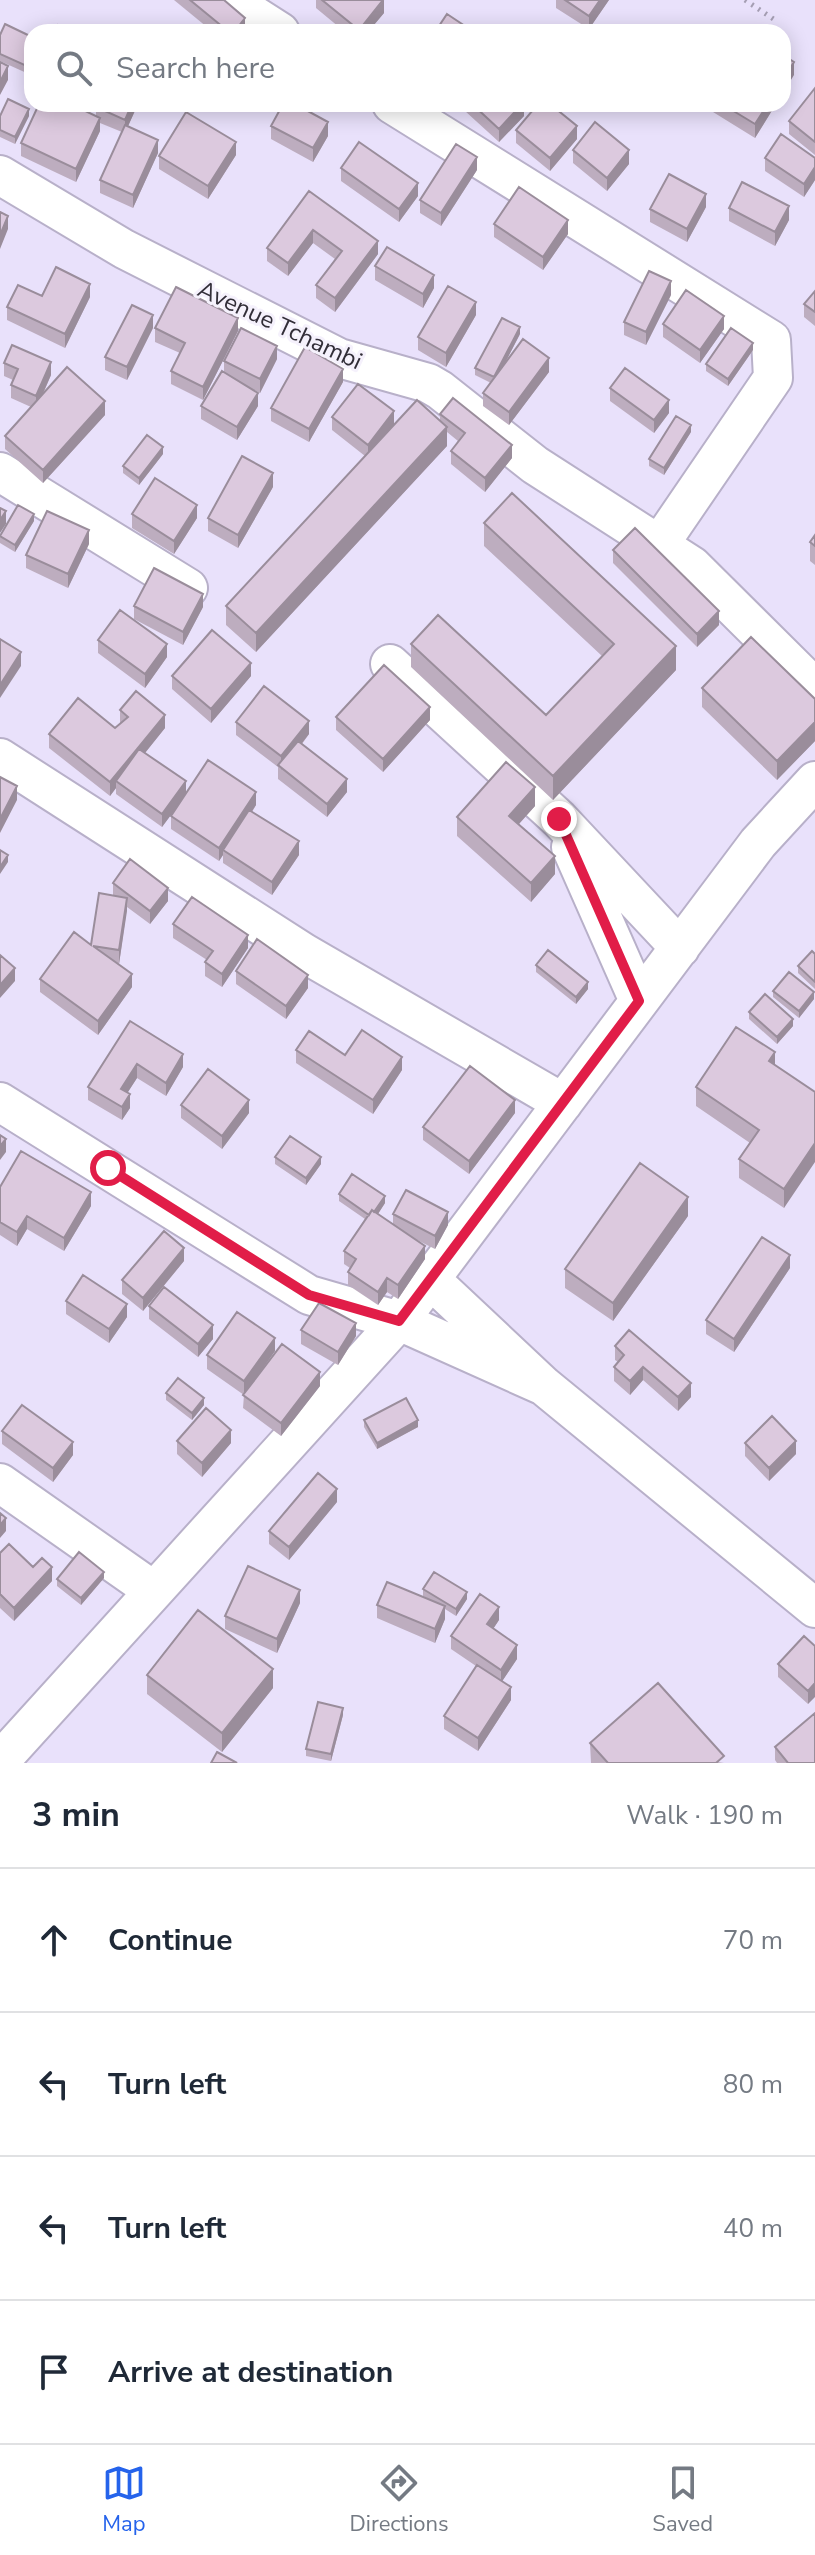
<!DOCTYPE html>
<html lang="en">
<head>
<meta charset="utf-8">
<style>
	:root { --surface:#fff; --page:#f2f2f3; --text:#1f2937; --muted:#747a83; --line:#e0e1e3; --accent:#2563eb }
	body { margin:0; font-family:"Nunito Sans",sans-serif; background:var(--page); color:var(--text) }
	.stop { position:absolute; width:24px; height:24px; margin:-18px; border:6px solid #e11d48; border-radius:50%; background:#fff }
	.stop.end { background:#e11d48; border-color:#fff; box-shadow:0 2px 8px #0008 }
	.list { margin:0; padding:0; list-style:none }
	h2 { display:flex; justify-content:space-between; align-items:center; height:104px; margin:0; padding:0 32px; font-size:34px }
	h2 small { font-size:26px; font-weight:400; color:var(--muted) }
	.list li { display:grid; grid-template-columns:52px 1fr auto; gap:24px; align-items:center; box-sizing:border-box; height:144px; padding:0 32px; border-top:2px solid var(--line) }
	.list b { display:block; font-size:30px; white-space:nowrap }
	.list em { font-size:26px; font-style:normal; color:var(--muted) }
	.icon { flex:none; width:44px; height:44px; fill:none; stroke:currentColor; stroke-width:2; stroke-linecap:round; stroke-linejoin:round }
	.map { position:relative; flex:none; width:815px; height:1763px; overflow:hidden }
	.search { position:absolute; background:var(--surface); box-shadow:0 4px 20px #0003; left:24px; right:24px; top:24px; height:88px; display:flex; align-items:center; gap:20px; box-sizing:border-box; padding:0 28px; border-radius:24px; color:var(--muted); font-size:30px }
	.sheet { height:680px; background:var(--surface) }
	nav { display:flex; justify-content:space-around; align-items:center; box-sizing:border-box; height:112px; border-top:2px solid var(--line); background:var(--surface); font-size:22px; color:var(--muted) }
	nav a { display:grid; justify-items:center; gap:4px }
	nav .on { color:var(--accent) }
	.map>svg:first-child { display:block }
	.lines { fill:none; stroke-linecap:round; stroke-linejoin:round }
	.minor-casing { stroke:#b8b0c9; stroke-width:42 }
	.path { stroke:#a59eb3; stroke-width:5; stroke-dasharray:2 6; stroke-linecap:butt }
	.minor { stroke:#fff; stroke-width:38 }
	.wall { fill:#bdadbf }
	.shaded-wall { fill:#9a8d9b }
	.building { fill:#dcc9de; stroke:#9a8d9b; stroke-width:2 }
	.route { stroke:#e11d48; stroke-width:10 }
	.labels { text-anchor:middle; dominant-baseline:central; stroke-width:6; stroke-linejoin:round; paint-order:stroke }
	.street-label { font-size:24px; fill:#322e38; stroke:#f5f1fc }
</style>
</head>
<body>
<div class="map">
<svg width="815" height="1763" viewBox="0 0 815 1763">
	<rect width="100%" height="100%" fill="#e9e1fb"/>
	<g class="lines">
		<g class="minor-casing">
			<path id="minor" d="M230,0L280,32
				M392,104L771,340L773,378L659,545
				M0,175L124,249L339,358L428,383L440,390L535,465L692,566L815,688
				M0,472L188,588
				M390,664L559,819L680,948
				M0,758L304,953L563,1103
				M571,847L639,1001
				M0,1102L309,1295L399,1321L544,1386
				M430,1279L544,1386L815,1608
				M0,1483L154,1591
				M0,1761L399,1321L758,843L815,781"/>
		</g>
		<path class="path" d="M745,0L775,20"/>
		<use href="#minor" class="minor"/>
	</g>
	<path class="wall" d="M174,0H224L245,31L244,32H213Z
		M316,0H384V13L368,32H345L316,8Z
		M556,0H609L589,29L556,8Z
		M0,35L32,37V72L31,75L0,61Z
		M815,88V155L789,134V121Z
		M39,104H78L77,107L96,116V107L138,104L128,126L158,153L133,208L100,193V180L122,132L100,123V131L76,182L21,156V143Z
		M465,104H524V116L499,142L465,111Z
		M713,104H776L755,138L713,112Z
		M0,116H29L15,144L0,137Z
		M271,126L328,136L313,162L271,139Z
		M516,130L577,139L550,171L516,143Z
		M573,150L629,164L607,191L573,163Z
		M236,155L208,199L159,169V156Z
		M765,158H815V180L804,197L765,171Z
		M341,168L418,196L399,222L341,181Z
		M477,170L441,226L420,213V200Z
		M309,191L378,254L335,312L316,298V285L335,259L313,243L288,276L267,261V248Z
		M706,207L687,242L650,222V209Z
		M729,208L789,220L775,246L729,221Z
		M494,224L568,234L543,270L494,237Z
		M375,266L434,288L423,308L375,280Z
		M815,291V326L804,317V304Z
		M671,295L646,345L624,335V322Z
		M90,297L65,348L7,320V307Z
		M476,315L446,367L418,350V337Z
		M663,324L724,329L700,363L663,337Z
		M153,328L127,380L105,370V357Z
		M155,328L238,331L203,400L171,384V371L180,353L155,342Z
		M520,334L504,365L549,372L509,425L483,406V393L491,383L475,375V368Z
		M753,350L728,386L706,371V364Z
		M277,359L260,393L246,386L258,406L237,440L201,419V406L224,373V361Z
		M4,363L51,375L43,394L105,415L43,483L5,449V436L31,407L11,398V385L13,380L4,376Z
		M343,382L309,442L271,421V408Z
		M610,388L669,413L654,433L610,401Z
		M440,414L512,458L485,492L451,464V451L458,441L447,432V446L256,652L226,625V606L365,456L332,430V417L394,425L440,421Z
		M691,432L664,475L649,466V459Z
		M163,454L139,485L123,473V466Z
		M273,487L238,548L208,531V518Z
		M132,514L197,518L174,554L132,528Z
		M34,521L15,552L0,543V536Z
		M484,523L676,670L553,800L411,667V644L546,715L602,656L484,546Z
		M815,535V565L810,561V542Z
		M89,544L68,588L26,568V555Z
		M613,550L719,625L697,647L613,563Z
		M134,606L203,607L183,645L134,619Z
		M98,640L167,657L145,688L98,653Z
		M172,676H251L211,723L172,689Z
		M702,688L815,699V741L777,780L702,707Z
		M120,710L165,728L145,753L186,793L256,805L252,812L299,855L272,895L223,863V855L219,861L171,829V816L175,809L162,827L116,794V788L110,796L49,748V734L115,728L120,724Z
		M336,717L430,720L383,772L336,730Z
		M236,722L309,734L302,744L347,792L327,817L278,779V767L236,735Z
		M535,806L519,824L555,874L531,902L457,836V817Z
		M113,883L168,901L150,924L127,907L119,964L117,963L132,987L98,1035L40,992V979L91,945L113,895Z
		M173,924L248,948L222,987L205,976V962L207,960L173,938Z
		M815,954V989L798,973V966Z
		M536,965L588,989L576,1004L536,972Z
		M236,971L308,988L286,1019L236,984Z
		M773,991L814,999L799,1018L773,997Z
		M749,1012L793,1026L777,1044L749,1019Z
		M130,1021L183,1067L166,1096L137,1078L127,1093L130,1108L122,1120L88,1100V1087Z
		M296,1050L345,1055L402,1070L373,1114L296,1063Z
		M775,1065L815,1092L784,1208L739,1178V1159L750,1143L696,1106V1087Z
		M181,1105L249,1113L222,1149L181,1118Z
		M515,1113L469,1174L423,1140V1127Z
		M275,1157L321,1164L306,1185L275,1164Z
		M0,1187L91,1206L64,1251L27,1229L17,1246L0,1235Z
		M339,1194L385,1203L378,1214L393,1224V1214L448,1225L435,1249L415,1239L425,1259L398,1299L387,1292L378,1305L348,1285V1272L350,1268L344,1264V1251L365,1219L339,1201Z
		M688,1216L613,1321L565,1288V1269Z
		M184,1261L143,1311L122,1294V1280Z
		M790,1268L734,1352L706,1334V1320Z
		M66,1301L127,1317L109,1343L66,1314Z
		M149,1306L213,1339L198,1357L149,1319Z
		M301,1330L356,1336L338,1365L301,1344Z
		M615,1346L691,1397L678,1411L643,1380L630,1395L614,1381V1367L618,1362L615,1360Z
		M275,1351L246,1392L320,1386L281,1436L243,1408L244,1395L207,1369V1355Z
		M166,1393L204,1405L192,1420L166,1400Z
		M364,1420L418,1427L377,1449L364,1427Z
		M2,1431L73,1455L53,1482L2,1444Z
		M177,1441L231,1443L202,1477L177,1454Z
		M745,1443L796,1454L769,1481L745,1456Z
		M337,1502L289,1560L269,1544V1531Z
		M0,1553L33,1567L52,1581L14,1621L0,1608Z
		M104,1578L81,1605L57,1586V1579Z
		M423,1589L467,1599L456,1616L445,1609V1619L435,1643L377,1618V1605L430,1600L423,1596Z
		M300,1603L277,1653L225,1629V1616Z
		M499,1620L493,1629L517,1659L502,1681L511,1700L478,1751L444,1729V1716L476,1666L451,1649V1636Z
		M815,1646L808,1704L778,1677V1664Z
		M147,1675L273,1688L222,1752L147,1694Z
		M343,1715L331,1761L306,1756V1749Z
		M590,1743L724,1763H591Z
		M775,1747L815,1763H777L775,1760Z"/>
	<path class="shaded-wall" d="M384,0V13L368,32H359V30Z
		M600,0H609L589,29V16Z
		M245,18V31L244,32H234Z
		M794,62V75L783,93V80Z
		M8,66V80L0,95V82Z
		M132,104H138L125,133V120Z
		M522,104H524V116L499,142V129Z
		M768,104H776L755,138V124Z
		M29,109V116L15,144V137Z
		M100,118V131L76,182V169Z
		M328,122V136L313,162V148Z
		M577,126V139L550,171V158Z
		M158,140V153L133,208V195Z
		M236,142V155L208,199V186Z
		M629,150V164L607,191V178Z
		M477,157V170L441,226V213Z
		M815,167V180L804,197V184Z
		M418,183V196L399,222V209Z
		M706,194V207L687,242V229Z
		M789,206V220L775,246V232Z
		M8,216V229L0,249V235Z
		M568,220V234L543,270V257Z
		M313,230V243L288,276V263Z
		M378,241V254L335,312V298Z
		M434,275V288L423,308V294Z
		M671,281V295L646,345V332Z
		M90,284V297L65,348V334Z
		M476,302V315L446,367V353Z
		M153,315V328L127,380V367Z
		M724,316V329L700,363V350Z
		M238,318V331L203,400V387Z
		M520,327V334L494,384V377Z
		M753,343V350L728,386V379Z
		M277,346V359L260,393V379Z
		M549,358V372L509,425V412Z
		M51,362V375L36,409V396Z
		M343,369V382L309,442V429Z
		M258,393V406L237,440V427Z
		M669,400V413L654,433V420Z
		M105,401V415L43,483V470Z
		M394,411V425L368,458V445Z
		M691,425V432L664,475V468Z
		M447,427V446L256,652V633Z
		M512,445V458L485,492V478Z
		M163,447V454L139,485V478Z
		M273,473V487L238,548V535Z
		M197,505V518L174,554V541Z
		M6,511V524L0,533V520Z
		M34,514V521L15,552V545Z
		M89,530V544L68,588V574Z
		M203,594V607L183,645V632Z
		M719,611V625L697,647V634Z
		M167,644V657L145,688V674Z
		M676,646V670L553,800V776Z
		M21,652V666L0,698V685Z
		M251,663V676L211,723V709Z
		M430,707V720L383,772V759Z
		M165,715V728L120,784L116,781V788L110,796V782Z
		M309,721V734L281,770V756Z
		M815,722V741L777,780V761Z
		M347,779V792L327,817V804Z
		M186,781V795L162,827V814Z
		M17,786V800L0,833V819Z
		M535,787V806L509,835V816Z
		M256,792V805L225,852L223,850V855L219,861V848Z
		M299,841V855L272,895V882Z
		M8,855V862L0,874V867Z
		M555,856V874L531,902V883Z
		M168,888V901L150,924V911Z
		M127,898V911L119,964V950Z
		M248,935V948L222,987V974Z
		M15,968V981L0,998V985Z
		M132,974V987L98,1035V1021Z
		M308,975V988L286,1019V1006Z
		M588,982V989L576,1004V997Z
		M814,992V999L799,1018V1011Z
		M793,1019V1026L777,1044V1037Z
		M775,1052V1071L769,1061Z
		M183,1054V1067L166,1096V1083Z
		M402,1057V1070L373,1114V1100Z
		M137,1064V1078L121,1103V1089Z
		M130,1094V1108L122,1120V1107Z
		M249,1100V1113L222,1149V1136Z
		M515,1100V1113L469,1174V1161Z
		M6,1139V1152L0,1160V1146Z
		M815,1143V1162L784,1208V1189Z
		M321,1157V1164L306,1185V1178Z
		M91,1192V1206L64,1251V1238Z
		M385,1196V1203L372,1223V1217Z
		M688,1197V1216L613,1321V1303Z
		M448,1212V1225L435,1249V1236Z
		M27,1216V1229L17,1246V1232Z
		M425,1246V1259L398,1299V1285Z
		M184,1248V1261L143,1311V1298Z
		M790,1255V1268L734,1352V1339Z
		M387,1278V1292L378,1305V1292Z
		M127,1304V1317L109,1343V1329Z
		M356,1323V1336L338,1365V1352Z
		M213,1325V1339L198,1357V1344Z
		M275,1338V1351L244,1395V1381Z
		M643,1367V1380L630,1395V1381Z
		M320,1372V1386L281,1436V1423Z
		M691,1383V1397L678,1411V1397Z
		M204,1398V1405L192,1420V1413Z
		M418,1420V1427L377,1449V1443Z
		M231,1430V1443L202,1477V1463Z
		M796,1441V1454L769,1481V1468Z
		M73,1442V1455L53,1482V1468Z
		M337,1489V1502L289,1560V1547Z
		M6,1518V1531L0,1538V1525Z
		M52,1567V1581L14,1621V1608Z
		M104,1572V1578L81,1605V1598Z
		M300,1590V1603L277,1653V1639Z
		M467,1592V1599L456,1616V1609Z
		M445,1606V1619L435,1643V1629Z
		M499,1607V1620L487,1638V1624Z
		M517,1645V1659L501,1683V1670Z
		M273,1669V1688L222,1752V1733Z
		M815,1683V1697L808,1704V1691Z
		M511,1687V1700L478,1751V1738Z
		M343,1708V1715L331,1761V1754Z"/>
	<path class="building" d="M190,0H224L245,18L234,32H229Z
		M322,0H383L359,30Z
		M565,0H600L589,16Z
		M447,14L474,32H435Z
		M5,24L32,37V65L31,68L0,54V35Z
		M58,25L72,32H55Z
		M783,55L794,62L783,80Z
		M0,62L8,66L0,82Z
		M815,88V142L789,121Z
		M8,99L29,109L15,137L0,130V116Z
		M39,104H71L100,118L76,169L21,143Z
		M97,104H132L125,120L96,107Z
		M283,104H295L328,122L313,148L271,126Z
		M472,104H522L499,129Z
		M538,104H550L577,126L550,158L516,130Z
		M722,104H768L755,124Z
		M186,112L236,142L208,186L159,156Z
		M595,122L629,150L607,178L573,150Z
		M125,125L158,140L133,195L100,180Z
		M781,134L815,158V167L804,184L765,158Z
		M359,142L418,183L399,209L341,168Z
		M456,144L477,157L441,213L420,200Z
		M669,174L706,194L687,229L650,209Z
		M742,182L789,206L775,232L729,208Z
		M519,187L568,220L543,257L494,224Z
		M309,191L378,241L335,298L316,285L342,251L313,230L288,263L267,248Z
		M0,212L8,216L0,235Z
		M387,247L434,275L423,294L375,266Z
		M56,267L90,284L65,334L7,307L18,285L42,296Z
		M649,271L671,281L646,332L624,322Z
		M448,286L476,302L446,353L418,337Z
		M176,287L238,318L203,387L171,371L185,343L155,328Z
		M686,290L724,316L700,350L663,324Z
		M815,291V312L804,304Z
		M132,305L153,315L127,367L105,357Z
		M502,318L520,327L494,377L475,368Z
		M241,328L277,346L260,379L224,361Z
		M731,328L753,343L728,379L706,364Z
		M523,339L549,358L509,412L483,393Z
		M12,345L51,362L36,396L11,385L18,369L4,363Z
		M305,347L343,369L309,429L271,408Z
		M67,367L105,401L43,470L5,436Z
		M625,368L669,400L654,420L610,388Z
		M222,371L258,393L237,427L201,406Z
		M358,384L394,411L368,445L332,417Z
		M453,398L512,445L485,478L451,451L465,433L440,414Z
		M417,400L447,427L256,633L226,606Z
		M676,416L691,425L664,468L649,459Z
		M147,435L163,447L139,478L123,466Z
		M242,456L273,473L238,535L208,518Z
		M155,478L197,505L174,541L132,514Z
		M512,493L676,646L553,776L411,644L438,615L546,715L614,644L484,523Z
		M18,505L34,514L15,545L0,536Z
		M0,508L6,511L0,520Z
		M47,511L89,530L68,574L26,555Z
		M635,528L719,611L697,634L613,550Z
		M815,535V546L810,542Z
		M154,568L203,594L183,632L134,606Z
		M120,610L167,644L145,674L98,640Z
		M212,630L251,663L211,709L172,676Z
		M751,637L815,699V722L777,761L702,688Z
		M0,639L21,652L0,685Z
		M384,665L430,707L383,759L336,717Z
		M264,686L309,721L281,756L236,722Z
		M136,691L165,715L110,782L49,734L78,698L115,728L128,717L120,710Z
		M298,741L347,779L327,804L278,765Z
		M139,749L186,781L162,814L116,781Z
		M208,760L256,792L219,848L171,816Z
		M506,762L535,787L509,816L555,856L531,883L457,817Z
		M0,777L17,786L0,819Z
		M249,810L299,841L272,882L223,850Z
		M0,850L8,855L0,867Z
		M130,859L168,888L150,911L113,883Z
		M99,893L127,898L119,950L93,946L132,974L98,1021L40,979L74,932L91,945Z
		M192,897L248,935L222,974L205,962L213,951L173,924Z
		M257,939L308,975L286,1006L236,971Z
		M548,950L588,982L576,997L536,965Z
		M812,951L815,954V982L798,966Z
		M0,955L15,968L0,985Z
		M789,972L814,992L799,1011L773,991Z
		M765,994L793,1019L777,1037L749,1012Z
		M130,1021L183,1054L166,1083L137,1064L121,1089L130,1094L122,1107L88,1087Z
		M736,1027L775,1052L769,1061L815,1092V1143L784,1189L739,1159L759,1130L696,1087Z
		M362,1030L402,1057L373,1100L296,1050L309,1031L345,1055Z
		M470,1066L515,1100L469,1161L423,1127Z
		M208,1069L249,1100L222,1136L181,1105Z
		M0,1135L6,1139L0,1146Z
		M290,1136L321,1157L306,1178L275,1157Z
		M21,1151L91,1192L64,1238L27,1216L17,1232L0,1222V1187Z
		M640,1163L688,1197L613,1303L565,1269Z
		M352,1174L385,1196L374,1212L372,1210L369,1215L339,1194Z
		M406,1190L448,1212L435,1236L393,1214Z
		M372,1210L425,1246L398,1285L387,1278L378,1292L348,1272L356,1259L344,1251Z
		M164,1231L184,1248L143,1298L122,1280Z
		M762,1237L790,1255L734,1339L706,1320Z
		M83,1275L127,1304L109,1329L66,1301Z
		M164,1287L213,1325L198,1344L149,1306Z
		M319,1303L356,1323L338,1352L301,1330Z
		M237,1312L275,1338L244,1381L207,1355Z
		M629,1330L691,1383L678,1397L643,1367L630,1381L614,1367L624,1355L615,1346Z
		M282,1344L320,1372L281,1423L243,1395Z
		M178,1378L204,1398L192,1413L166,1393Z
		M406,1398L418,1420L377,1443L364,1420Z
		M22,1405L73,1442L53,1468L2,1431Z
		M206,1408L231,1430L202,1463L177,1441Z
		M772,1416L796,1441L769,1468L745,1443Z
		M318,1473L337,1489L289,1547L269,1531Z
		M0,1513L6,1518L0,1525Z
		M9,1544L33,1567L42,1558L52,1567L14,1608L0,1594V1553Z
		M79,1552L104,1572L81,1598L57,1579Z
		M248,1566L300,1590L277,1639L225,1616Z
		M434,1572L467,1592L456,1609L423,1589Z
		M387,1582L445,1606L435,1629L377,1605Z
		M480,1594L499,1607L487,1624L517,1645L501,1670L451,1636Z
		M198,1610L273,1669L222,1733L147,1675Z
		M804,1636L815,1646V1683L808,1691L778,1664Z
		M477,1665L511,1687L478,1738L444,1716Z
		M658,1683L724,1756L716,1763H608L590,1743Z
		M318,1702L343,1708L331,1754L306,1749Z
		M815,1713V1763H788L775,1747Z
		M217,1752L237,1763H211Z"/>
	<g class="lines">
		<path class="route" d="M108,1168L309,1295L399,1321L639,1001L559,819"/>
	</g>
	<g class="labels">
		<g class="street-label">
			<text transform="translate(280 325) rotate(25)">Avenue Tchambi</text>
		</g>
	</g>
</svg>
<div class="stop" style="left:108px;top:1168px"></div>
<div class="stop end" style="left:559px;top:819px"></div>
<div class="search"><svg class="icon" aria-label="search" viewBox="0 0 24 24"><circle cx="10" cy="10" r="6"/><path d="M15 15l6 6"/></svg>Search here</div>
</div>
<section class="sheet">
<h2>3 min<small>Walk · 190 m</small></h2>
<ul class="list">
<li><svg class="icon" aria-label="ahead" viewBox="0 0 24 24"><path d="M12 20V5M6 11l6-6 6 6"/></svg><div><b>Continue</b></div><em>70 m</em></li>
<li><svg class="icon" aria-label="left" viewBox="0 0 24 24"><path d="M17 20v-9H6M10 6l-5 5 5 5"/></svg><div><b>Turn left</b></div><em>80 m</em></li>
<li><svg class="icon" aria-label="left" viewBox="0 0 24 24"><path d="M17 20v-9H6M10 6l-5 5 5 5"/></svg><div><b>Turn left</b></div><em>40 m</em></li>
<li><svg class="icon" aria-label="arrive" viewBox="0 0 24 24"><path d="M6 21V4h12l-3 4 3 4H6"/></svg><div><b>Arrive at destination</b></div></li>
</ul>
</section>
<nav>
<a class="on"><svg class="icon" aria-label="map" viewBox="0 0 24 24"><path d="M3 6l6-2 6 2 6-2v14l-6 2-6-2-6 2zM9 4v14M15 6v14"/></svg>Map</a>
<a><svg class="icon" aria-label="directions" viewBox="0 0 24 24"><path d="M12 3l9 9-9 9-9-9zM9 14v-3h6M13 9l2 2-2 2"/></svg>Directions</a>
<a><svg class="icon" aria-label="saved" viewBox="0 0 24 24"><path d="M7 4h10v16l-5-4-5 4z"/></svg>Saved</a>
</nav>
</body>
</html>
